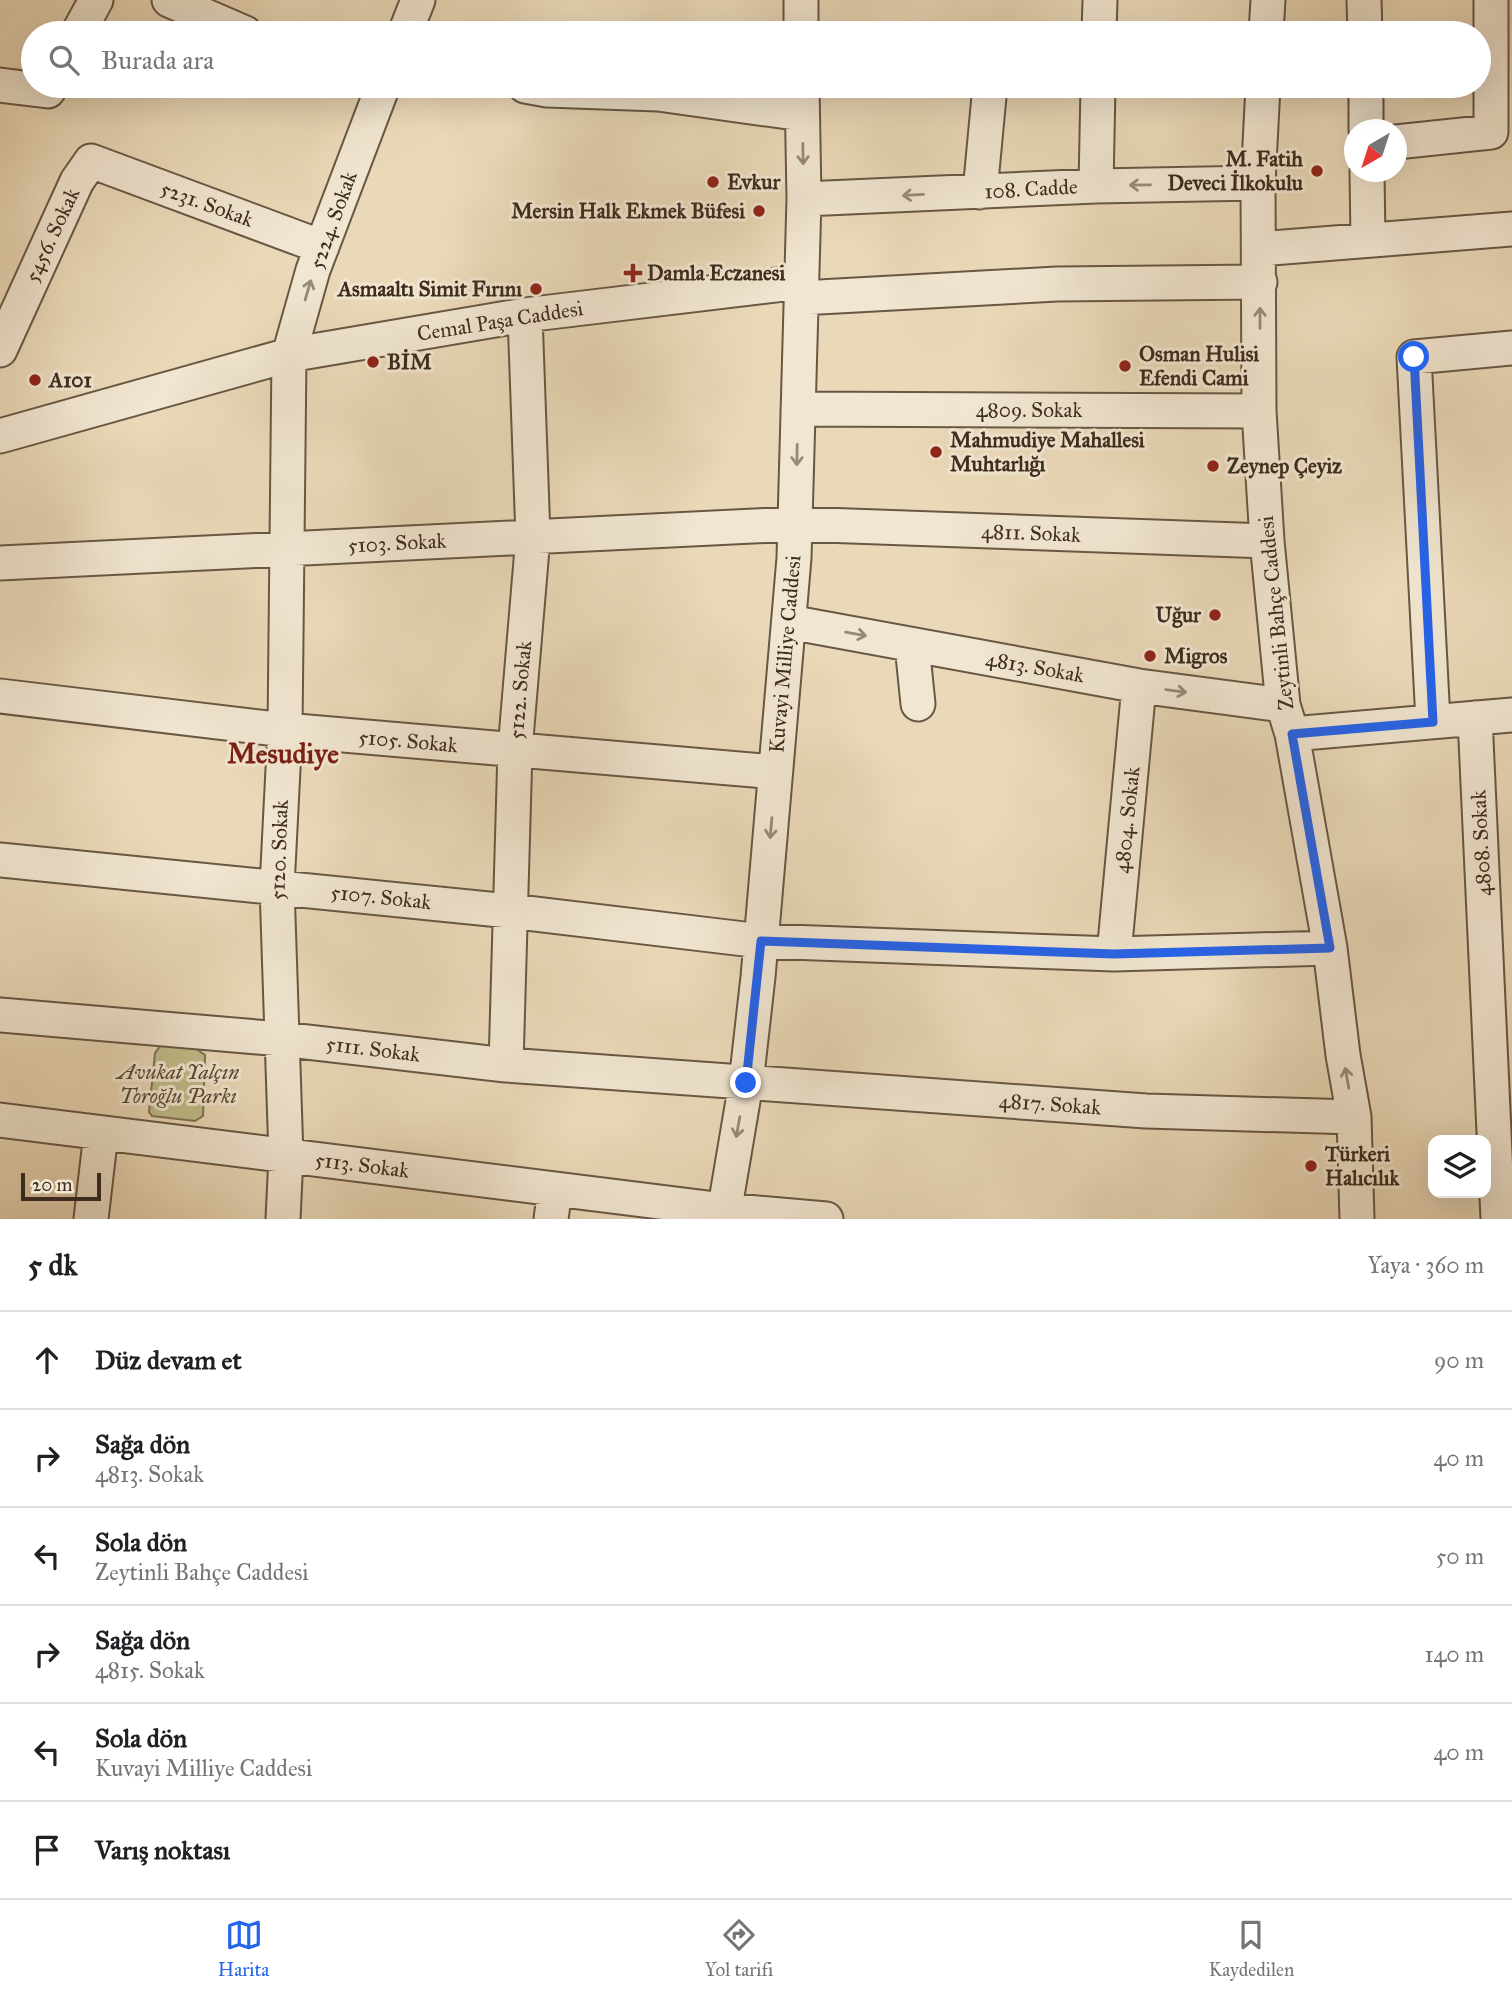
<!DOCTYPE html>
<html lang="tr">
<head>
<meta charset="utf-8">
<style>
	:root { --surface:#fff; --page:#f6f6f6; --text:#202124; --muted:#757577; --line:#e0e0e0; --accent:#2563eb }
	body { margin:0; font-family:"IM FELL Great Primer",serif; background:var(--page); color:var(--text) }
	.controls { position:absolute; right:21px; bottom:21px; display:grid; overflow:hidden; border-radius:14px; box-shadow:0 7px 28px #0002 }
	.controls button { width:63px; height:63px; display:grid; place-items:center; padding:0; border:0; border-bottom:2px solid var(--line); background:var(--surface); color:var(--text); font:35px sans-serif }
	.compass { position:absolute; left:1344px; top:119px; width:63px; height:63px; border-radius:50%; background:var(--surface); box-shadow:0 7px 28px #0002; rotate:219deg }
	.scale { position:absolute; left:21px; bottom:18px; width:80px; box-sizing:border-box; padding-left:7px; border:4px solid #3d2c1d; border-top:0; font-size:19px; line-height:24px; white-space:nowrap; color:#3d2c1d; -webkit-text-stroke:5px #f1e6d1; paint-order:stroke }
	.stop { position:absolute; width:21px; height:21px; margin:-16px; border:5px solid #2563eb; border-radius:50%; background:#fff }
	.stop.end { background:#2563eb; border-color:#fff; box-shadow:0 2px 7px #0008 }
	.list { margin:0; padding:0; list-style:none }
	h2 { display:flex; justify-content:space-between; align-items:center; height:91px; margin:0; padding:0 28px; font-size:30px }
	h2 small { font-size:23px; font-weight:400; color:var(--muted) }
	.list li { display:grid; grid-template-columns:46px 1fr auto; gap:21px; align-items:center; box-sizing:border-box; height:98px; padding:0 28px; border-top:2px solid var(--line) }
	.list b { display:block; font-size:26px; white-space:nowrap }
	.list p { margin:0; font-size:23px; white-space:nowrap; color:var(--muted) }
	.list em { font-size:23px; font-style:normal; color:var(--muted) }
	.icon { flex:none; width:38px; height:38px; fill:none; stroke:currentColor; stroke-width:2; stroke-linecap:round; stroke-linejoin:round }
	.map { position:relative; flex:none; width:1512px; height:1219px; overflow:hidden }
	.search { position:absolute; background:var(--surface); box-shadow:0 7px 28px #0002; left:21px; right:21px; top:21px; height:77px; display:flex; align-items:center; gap:18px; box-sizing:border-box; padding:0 24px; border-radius:38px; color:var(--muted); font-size:26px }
	.sheet { height:679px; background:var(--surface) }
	nav { display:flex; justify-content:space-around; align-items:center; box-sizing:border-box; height:98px; border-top:2px solid var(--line); background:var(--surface); font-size:19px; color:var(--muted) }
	nav a { display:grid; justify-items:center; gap:4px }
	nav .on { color:var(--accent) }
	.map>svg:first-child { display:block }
	.green { fill:#bfbd8a; stroke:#7e7454; stroke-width:2 }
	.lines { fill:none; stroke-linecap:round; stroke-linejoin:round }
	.minor-casing { stroke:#685744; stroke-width:37 }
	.minor { stroke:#f1e6d1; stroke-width:33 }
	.oneway { stroke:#978977 }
	.route { stroke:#2563eb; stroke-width:9 }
	.poi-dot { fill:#8f2418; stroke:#f1e6d1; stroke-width:2.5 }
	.labels { text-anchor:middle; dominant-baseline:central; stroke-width:6; stroke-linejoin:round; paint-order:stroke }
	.poi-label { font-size:21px; font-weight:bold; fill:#3d2c1d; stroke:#f1e6d1; text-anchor:start }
	.street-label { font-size:21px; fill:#3d2c1d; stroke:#f1e6d1 }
	.park-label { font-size:21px; font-style:italic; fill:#574933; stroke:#f1e6d1 }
	.district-label { font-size:28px; font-weight:bold; fill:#7a1f14; stroke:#f1e6d1 }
</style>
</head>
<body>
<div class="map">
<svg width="1512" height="1219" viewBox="0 0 1512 1219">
	<rect width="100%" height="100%" fill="#ead9b8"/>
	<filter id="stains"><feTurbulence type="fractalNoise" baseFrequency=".00286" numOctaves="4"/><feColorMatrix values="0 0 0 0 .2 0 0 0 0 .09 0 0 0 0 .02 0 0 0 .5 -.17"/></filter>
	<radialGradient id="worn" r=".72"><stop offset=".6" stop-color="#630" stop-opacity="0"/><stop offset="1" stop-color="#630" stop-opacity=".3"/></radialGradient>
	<path class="green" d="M161,1045L195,1048L205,1055L203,1116L195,1121L152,1116L149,1112L155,1053Z"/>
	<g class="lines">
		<g class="minor-casing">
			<path id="minor" d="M169,0L245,33
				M801,0V33
				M1364,0L1365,33
				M78,33L96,0
				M405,33L418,0
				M1099,33L1100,0
				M1266,33L1268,0
				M0,85L48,91L51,86
				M525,86L547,90L658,94L802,114
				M1263,86L1258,183L1259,411L1267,541L1283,705L1292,734L1330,948L1343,1055L1354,1117L1357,1219
				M1366,86V130
				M1396,142L1491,132V0
				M1367,172L1368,240
				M1096,186L1098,86
				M980,192L990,86
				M804,199L1096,186L1258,183
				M1259,249L1512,229
				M801,298L1057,284L1260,282
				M0,350L77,181L91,161L322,247
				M798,409L1259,411
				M0,436L289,355L525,315L801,282
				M0,563L795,524L1267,541
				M789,622L1139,686L1283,705
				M912,645L918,704
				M0,696L285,730L775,772
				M1475,718L1498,1219
				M1433,721L1414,357L1512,348
				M1292,734L1512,715
				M0,860L510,911L761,941L1114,954L1330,948
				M1114,954L1139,686
				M0,1015L281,1039L506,1065L1146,1111L1354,1117
				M506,1065L515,750L533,537L525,315
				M0,1120L724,1210L826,1219
				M91,1219L101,1133
				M283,1219L286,1156L277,887L285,730L289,355L313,270L383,86
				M551,1219L555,1189
				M723,1219L746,1083L758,977L794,558L804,199L802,86"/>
		</g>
		<use href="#minor" class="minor"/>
	</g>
	<defs><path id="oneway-shaft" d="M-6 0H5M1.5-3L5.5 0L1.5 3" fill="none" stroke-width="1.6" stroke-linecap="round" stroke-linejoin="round" transform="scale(1.75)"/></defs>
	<g class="oneway">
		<use href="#oneway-shaft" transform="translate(803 154) rotate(89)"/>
		<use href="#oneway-shaft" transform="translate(1140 185) rotate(179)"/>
		<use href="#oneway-shaft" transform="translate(913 195) rotate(177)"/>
		<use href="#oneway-shaft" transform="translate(308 290) rotate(-74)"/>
		<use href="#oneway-shaft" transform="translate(1260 318) rotate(-90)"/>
		<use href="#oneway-shaft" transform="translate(797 455) rotate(91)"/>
		<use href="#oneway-shaft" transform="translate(856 634) rotate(10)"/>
		<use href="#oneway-shaft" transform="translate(1176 691) rotate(8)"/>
		<use href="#oneway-shaft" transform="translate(771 828) rotate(95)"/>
		<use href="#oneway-shaft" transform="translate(1347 1078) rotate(-100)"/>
		<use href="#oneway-shaft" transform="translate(738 1127) rotate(100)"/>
	</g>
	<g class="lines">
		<path class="route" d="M746,1083L761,941L1114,954L1330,948L1292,734L1433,722L1414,357"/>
	</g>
	<g class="poi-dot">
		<circle cx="1317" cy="171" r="7"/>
		<circle cx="713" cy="182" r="7"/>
		<circle cx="759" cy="211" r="7"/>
		<path d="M629.5 262.5h7v7h7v7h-7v7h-7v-7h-7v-7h7z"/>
		<circle cx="536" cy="289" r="7"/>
		<circle cx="373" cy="362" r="7"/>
		<circle cx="1125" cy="366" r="7"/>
		<circle cx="35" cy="380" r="7"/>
		<circle cx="936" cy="452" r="7"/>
		<circle cx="1213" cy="466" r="7"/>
		<circle cx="1215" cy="615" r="7"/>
		<circle cx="1150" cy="656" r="7"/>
		<circle cx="1311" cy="1166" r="7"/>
	</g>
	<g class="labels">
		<g class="poi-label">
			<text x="1303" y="159" text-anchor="end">M. Fatih<tspan x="1303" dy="24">Deveci İlkokulu</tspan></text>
			<text x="727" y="182">Evkur</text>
			<text x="745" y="211" text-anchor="end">Mersin Halk Ekmek Büfesi</text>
			<text x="647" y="273">Damla Eczanesi</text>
			<text x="522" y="289" text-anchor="end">Asmaaltı Simit Fırını</text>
			<text x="1139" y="354">Osman Hulisi<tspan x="1139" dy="24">Efendi Cami</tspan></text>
			<text x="387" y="362">BİM</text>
			<text x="49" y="380">A101</text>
			<text x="950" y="440">Mahmudiye Mahallesi<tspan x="950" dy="24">Muhtarlığı</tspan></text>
			<text x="1227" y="466">Zeynep Çeyiz</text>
			<text x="1201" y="615" text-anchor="end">Uğur</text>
			<text x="1164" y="656">Migros</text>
			<text x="1325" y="1154">Türkeri<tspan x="1325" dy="24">Halıcılık</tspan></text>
		</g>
		<g class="street-label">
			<text transform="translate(1031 189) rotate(-3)">108. Cadde</text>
			<text transform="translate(207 204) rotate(20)">5231. Sokak</text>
			<text transform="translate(333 220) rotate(-70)">5224. Sokak</text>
			<text transform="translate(52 235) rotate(-65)">5456. Sokak</text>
			<text transform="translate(500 321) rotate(-9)">Cemal Paşa Caddesi</text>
			<text x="1029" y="410">4809. Sokak</text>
			<text transform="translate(1031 533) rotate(2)">4811. Sokak</text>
			<text transform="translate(397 543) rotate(-3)">5103. Sokak</text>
			<text transform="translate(1276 613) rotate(-96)">Zeytinli Bahçe Caddesi</text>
			<text transform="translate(785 654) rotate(-85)">Kuvayi Milliye Caddesi</text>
			<text transform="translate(1035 667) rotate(10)">4813. Sokak</text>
			<text transform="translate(520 690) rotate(-85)">5122. Sokak</text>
			<text transform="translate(408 741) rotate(5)">5105. Sokak</text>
			<text transform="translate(1127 820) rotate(-84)">4804. Sokak</text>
			<text transform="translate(1481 843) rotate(-93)">4808. Sokak</text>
			<text transform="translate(279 850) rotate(-88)">5120. Sokak</text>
			<text transform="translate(381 897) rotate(6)">5107. Sokak</text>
			<text transform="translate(373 1049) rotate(7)">5111. Sokak</text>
			<text transform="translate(1050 1104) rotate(4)">4817. Sokak</text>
			<text transform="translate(362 1165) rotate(7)">5113. Sokak</text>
		</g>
		<g class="park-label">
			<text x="178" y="1072">Avukat Yalçın<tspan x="178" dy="24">Toroğlu Parkı</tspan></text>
		</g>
		<g class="district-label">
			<text x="283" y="753">Mesudiye</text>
		</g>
	</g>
	<rect width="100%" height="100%" filter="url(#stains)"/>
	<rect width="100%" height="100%" fill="url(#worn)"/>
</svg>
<div class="controls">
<button><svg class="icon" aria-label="layers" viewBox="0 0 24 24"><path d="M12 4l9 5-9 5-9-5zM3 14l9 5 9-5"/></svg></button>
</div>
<svg class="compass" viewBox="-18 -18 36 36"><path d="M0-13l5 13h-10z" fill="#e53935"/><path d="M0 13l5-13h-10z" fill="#757577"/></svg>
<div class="scale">20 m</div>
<div class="stop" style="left:1414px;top:357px"></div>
<div class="stop end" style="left:746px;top:1083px"></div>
<div class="search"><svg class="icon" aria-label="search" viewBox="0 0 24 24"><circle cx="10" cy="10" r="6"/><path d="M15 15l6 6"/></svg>Burada ara</div>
</div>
<section class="sheet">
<h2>5 dk<small>Yaya · 360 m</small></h2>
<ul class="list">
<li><svg class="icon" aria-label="ahead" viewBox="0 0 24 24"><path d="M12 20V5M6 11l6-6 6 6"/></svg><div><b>Düz devam et</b></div><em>90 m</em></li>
<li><svg class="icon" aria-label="right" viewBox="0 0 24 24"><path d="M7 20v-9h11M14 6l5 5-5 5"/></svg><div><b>Sağa dön</b><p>4813. Sokak</p></div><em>40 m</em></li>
<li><svg class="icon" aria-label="left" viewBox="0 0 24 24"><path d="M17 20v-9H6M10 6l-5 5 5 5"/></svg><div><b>Sola dön</b><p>Zeytinli Bahçe Caddesi</p></div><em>50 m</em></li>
<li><svg class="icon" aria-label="right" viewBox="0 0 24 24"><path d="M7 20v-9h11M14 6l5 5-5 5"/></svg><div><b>Sağa dön</b><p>4815. Sokak</p></div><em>140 m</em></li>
<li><svg class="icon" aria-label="left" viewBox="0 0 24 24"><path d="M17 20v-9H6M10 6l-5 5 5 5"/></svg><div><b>Sola dön</b><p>Kuvayi Milliye Caddesi</p></div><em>40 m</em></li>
<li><svg class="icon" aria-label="arrive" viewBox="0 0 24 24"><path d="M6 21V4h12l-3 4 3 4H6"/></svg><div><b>Varış noktası</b></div></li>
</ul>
</section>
<nav>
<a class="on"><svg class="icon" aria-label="map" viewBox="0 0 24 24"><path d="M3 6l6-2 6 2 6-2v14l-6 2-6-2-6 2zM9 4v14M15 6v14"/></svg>Harita</a>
<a><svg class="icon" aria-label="directions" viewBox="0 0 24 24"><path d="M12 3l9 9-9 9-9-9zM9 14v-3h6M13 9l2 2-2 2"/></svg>Yol tarifi</a>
<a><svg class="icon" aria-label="saved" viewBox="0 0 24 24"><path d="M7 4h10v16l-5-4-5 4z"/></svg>Kaydedilen</a>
</nav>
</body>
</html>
